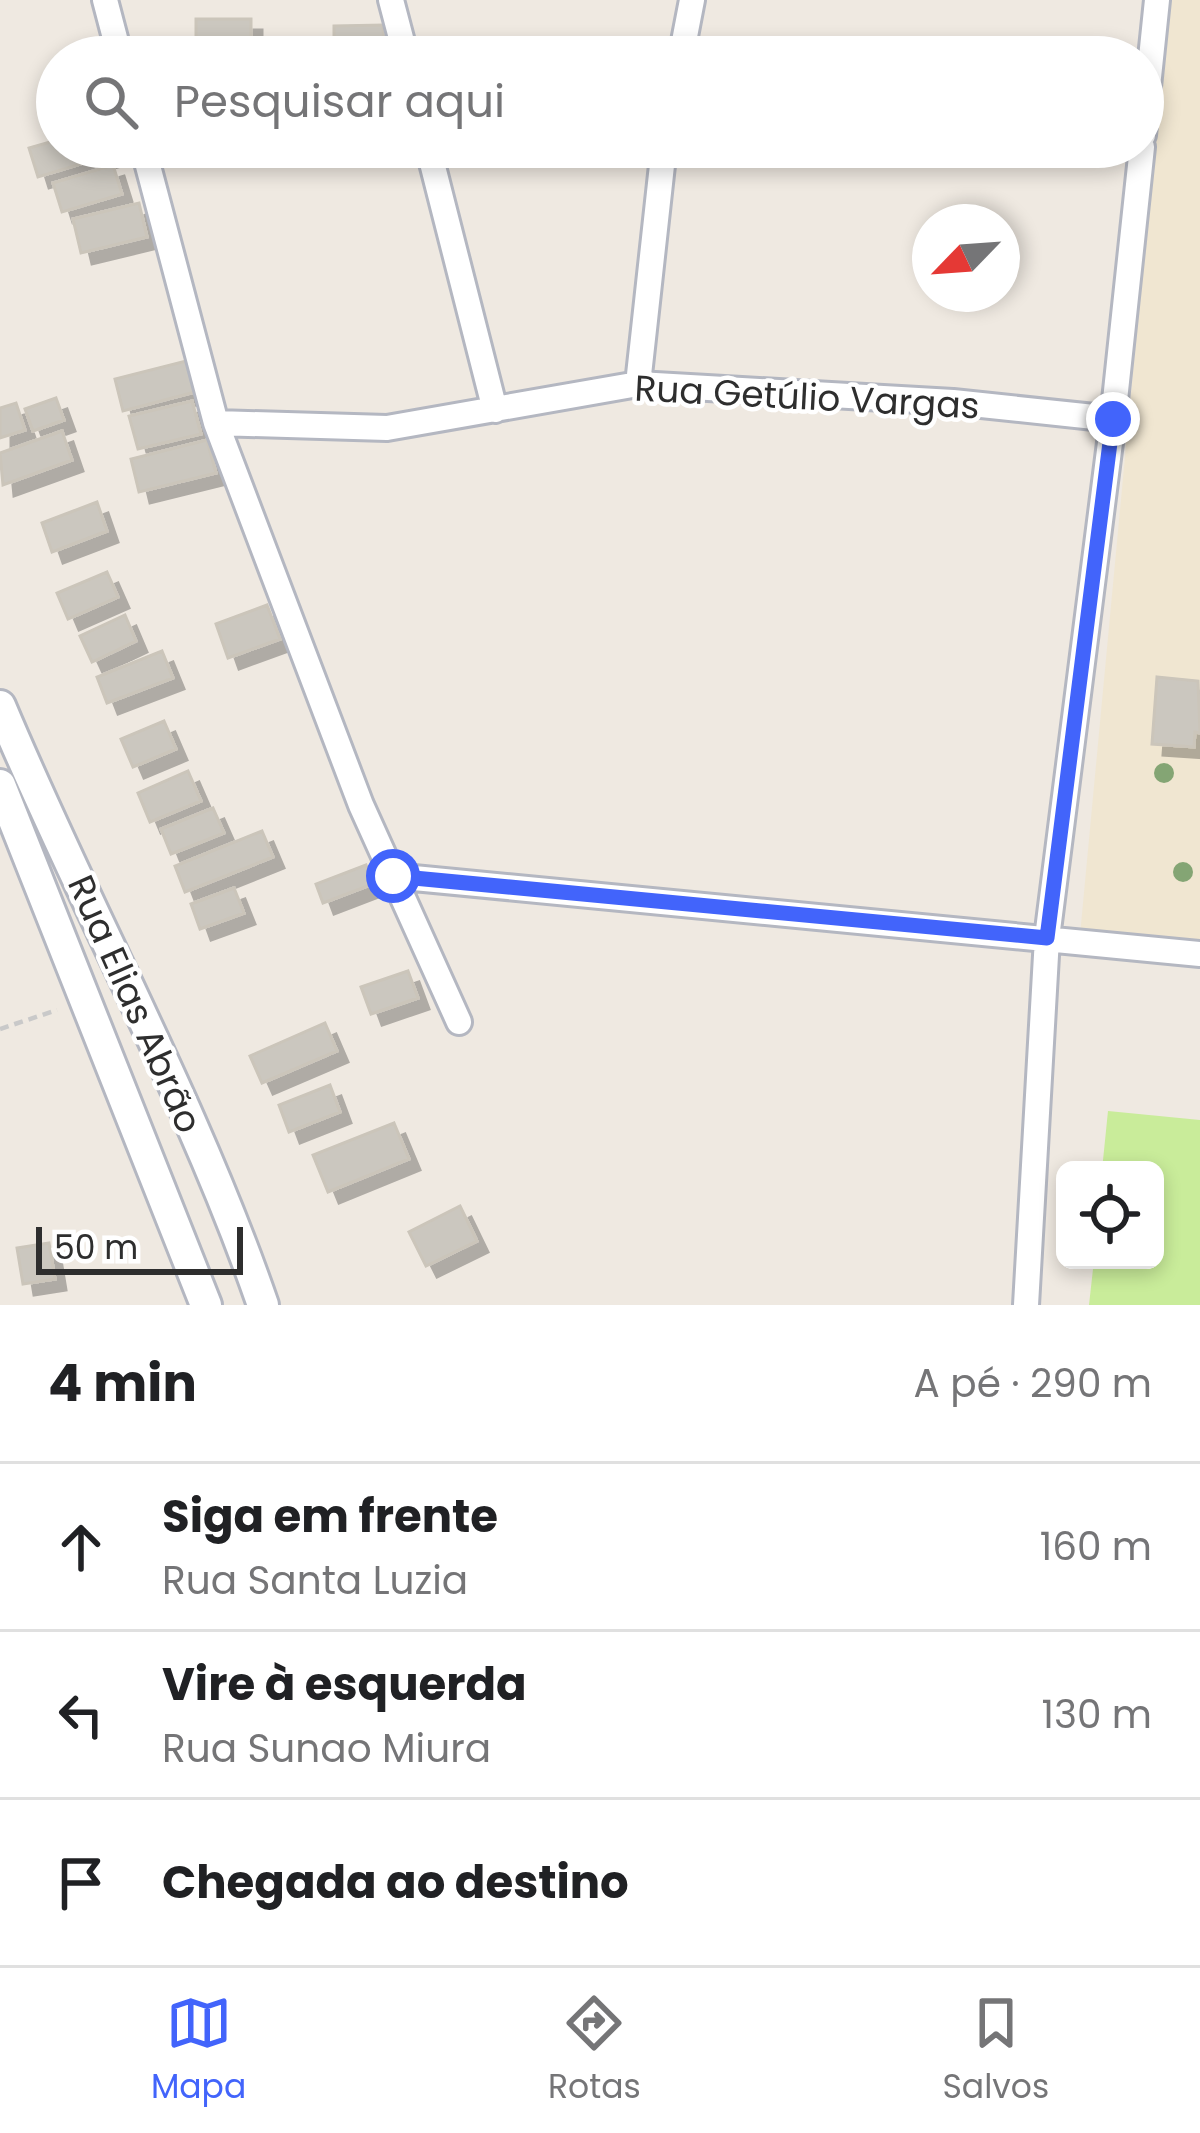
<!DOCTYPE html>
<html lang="pt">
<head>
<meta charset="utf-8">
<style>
	:root { --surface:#fff; --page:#f2f2f2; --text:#202124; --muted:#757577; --line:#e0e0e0; --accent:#4264fb }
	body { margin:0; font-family:Poppins,sans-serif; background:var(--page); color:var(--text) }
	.controls { position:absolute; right:36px; bottom:36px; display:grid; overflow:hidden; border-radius:18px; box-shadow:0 6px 18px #0003 }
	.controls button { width:108px; height:108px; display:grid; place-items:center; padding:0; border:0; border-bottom:3px solid var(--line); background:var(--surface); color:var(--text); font:60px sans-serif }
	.compass { position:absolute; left:912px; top:204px; width:108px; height:108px; border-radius:50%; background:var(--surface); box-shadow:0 6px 18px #0003; rotate:245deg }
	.scale { position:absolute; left:36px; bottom:30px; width:207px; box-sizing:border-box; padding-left:12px; border:6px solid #2e2e2e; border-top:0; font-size:33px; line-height:42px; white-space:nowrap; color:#2e2e2e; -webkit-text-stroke:9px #fff; paint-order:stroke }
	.stop { position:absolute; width:36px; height:36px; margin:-27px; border:9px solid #4264fb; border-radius:50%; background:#fff }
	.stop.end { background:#4264fb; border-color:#fff; box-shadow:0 3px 12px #0008 }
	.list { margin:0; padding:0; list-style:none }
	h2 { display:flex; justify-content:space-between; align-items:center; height:156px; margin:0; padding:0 48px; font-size:51px }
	h2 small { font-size:39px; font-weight:400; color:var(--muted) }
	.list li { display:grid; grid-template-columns:78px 1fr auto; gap:36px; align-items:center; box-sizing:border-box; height:168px; padding:0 48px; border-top:3px solid var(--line) }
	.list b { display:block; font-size:45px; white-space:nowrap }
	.list p { margin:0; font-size:39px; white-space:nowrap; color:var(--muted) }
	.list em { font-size:39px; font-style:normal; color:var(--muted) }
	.icon { flex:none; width:66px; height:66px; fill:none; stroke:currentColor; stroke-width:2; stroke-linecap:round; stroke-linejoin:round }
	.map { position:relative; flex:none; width:1200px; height:1305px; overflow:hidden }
	.search { position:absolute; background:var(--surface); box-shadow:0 6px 18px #0003; left:36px; right:36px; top:36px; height:132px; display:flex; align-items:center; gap:30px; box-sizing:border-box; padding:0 42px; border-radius:66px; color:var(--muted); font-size:45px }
	.sheet { height:660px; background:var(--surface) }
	nav { display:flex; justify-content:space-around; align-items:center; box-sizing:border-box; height:168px; border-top:3px solid var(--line); background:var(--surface); font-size:33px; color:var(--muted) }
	nav a { display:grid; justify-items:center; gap:6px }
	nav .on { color:var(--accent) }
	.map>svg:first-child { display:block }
	.education { fill:#f0e6d1 }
	.pitch { fill:#c9ec9a }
	.building { fill:#cbc7bf; stroke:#cbc5ba; stroke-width:3; filter:url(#shadow) }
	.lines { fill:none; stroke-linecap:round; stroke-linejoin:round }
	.minor-casing { stroke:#b4b7c1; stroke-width:30 }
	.tertiary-casing { stroke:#b4b7c1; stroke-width:36 }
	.path { stroke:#c9c9c9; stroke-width:4.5; stroke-dasharray:9 6; stroke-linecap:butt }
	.minor { stroke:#fff; stroke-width:24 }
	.tertiary { stroke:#fff; stroke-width:30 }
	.tree { fill:#84a574 }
	.route { stroke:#4264fb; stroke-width:15 }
	.labels { text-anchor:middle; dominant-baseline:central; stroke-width:9; stroke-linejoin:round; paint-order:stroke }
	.street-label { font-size:36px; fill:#2e2e2e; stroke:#fff }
</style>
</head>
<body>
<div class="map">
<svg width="1200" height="1305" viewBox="0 0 1200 1305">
	<defs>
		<filter id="shadow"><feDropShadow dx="11" dy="11" stdDeviation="0" flood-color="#0004"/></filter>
	</defs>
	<rect width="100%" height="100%" fill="#efe9e1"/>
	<path class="education" d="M1168,0H1200V947L1080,935Z"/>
	<path class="pitch" d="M1108,1111L1200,1120V1305H1089L1094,1260H1155V1170H1102Z"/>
	<path class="building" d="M196,19H251V47L196,48Z
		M383,25L384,50L334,51V26Z
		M57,140V147H104L107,156L38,177L29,148Z
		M113,165L122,194L62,212L53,183Z
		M139,203L147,237L81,253L73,219Z
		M186,361L195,392L123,411L115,379Z
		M56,398L64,420L33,431L25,409Z
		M192,401L201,434L138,449L129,416Z
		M16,403L25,430L0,438V408Z
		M62,431L72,460L3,485L0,453Z
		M207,440L216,473L139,492L131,459Z
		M97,502L107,531L52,552L42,523Z
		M107,572L118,597L68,619L57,593Z
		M267,605L280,639L228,658L216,624Z
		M125,615L136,641L92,662L80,636Z
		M162,651L173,678L107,703L97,677Z
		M1157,677L1198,681L1200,733L1195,732L1194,747L1152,744Z
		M164,721L176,749L133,767L121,739Z
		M188,771L201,801L150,822L138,793Z
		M213,808L224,833L171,854L161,829Z
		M262,831L273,857L185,892L175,866Z
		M366,865L373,884L323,903L316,884Z
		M234,888L244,913L200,929L191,904Z
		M408,971L418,998L371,1014L361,987Z
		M325,1023L337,1051L262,1083L250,1056Z
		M330,1085L340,1112L289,1132L279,1105Z
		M394,1123L409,1159L328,1192L313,1155Z
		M460,1206L477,1241L426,1266L409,1232Z
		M49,1243L55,1279L23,1284L17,1248Z"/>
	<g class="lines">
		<g class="minor-casing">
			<path id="minor" d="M105,0L120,57
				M391,0L406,57
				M681,57L692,0
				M1143,135L1157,0
				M143,147L216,423L361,805L459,1022
				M428,147L495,410
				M638,384L664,147
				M216,423L387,428L638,384L953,402L1113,419
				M393,876L1200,954
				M1026,1305L1047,938L1113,419L1142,147"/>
		</g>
		<g class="tertiary-casing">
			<path id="tertiary" d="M0,706C84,907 192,1099 263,1305
				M0,785L206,1305"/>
		</g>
		<path class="path" d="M0,1029L57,1010"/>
		<use href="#minor" class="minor"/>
		<use href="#tertiary" class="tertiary"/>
	</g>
	<g class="tree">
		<circle cx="1164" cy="773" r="10"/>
		<circle cx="1183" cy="872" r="10"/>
	</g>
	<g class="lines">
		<path class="route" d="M393,876L1047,938L1113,419"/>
	</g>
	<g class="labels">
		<g class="street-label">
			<text transform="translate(807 397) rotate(3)">Rua Getúlio Vargas</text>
			<text transform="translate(135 1004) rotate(66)">Rua Elias Abrão</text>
		</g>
	</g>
</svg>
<div class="controls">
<button><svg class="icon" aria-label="locate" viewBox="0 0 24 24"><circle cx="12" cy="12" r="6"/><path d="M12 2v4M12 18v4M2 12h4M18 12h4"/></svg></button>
</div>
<svg class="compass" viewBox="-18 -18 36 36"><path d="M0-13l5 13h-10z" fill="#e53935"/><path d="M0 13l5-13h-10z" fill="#757577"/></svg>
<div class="scale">50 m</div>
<div class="stop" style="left:393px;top:876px"></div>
<div class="stop end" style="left:1113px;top:419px"></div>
<div class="search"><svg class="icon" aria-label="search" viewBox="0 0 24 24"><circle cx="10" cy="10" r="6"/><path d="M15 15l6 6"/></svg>Pesquisar aqui</div>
</div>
<section class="sheet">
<h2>4 min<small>A pé · 290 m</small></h2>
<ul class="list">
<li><svg class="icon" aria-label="ahead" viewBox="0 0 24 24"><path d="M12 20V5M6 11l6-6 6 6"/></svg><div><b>Siga em frente</b><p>Rua Santa Luzia</p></div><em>160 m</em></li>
<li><svg class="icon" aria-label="left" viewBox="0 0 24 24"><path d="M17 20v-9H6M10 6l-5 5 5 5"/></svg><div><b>Vire à esquerda</b><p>Rua Sunao Miura</p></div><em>130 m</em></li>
<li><svg class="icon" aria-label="arrive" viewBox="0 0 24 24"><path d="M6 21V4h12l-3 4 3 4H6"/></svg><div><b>Chegada ao destino</b></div></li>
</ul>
</section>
<nav>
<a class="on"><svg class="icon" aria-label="map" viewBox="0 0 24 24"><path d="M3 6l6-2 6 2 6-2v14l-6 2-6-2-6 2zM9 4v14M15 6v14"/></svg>Mapa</a>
<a><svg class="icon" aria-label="directions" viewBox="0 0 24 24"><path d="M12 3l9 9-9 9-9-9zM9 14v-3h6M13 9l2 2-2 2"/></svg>Rotas</a>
<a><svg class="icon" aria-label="saved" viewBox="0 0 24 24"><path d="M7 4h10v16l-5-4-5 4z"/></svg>Salvos</a>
</nav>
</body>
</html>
